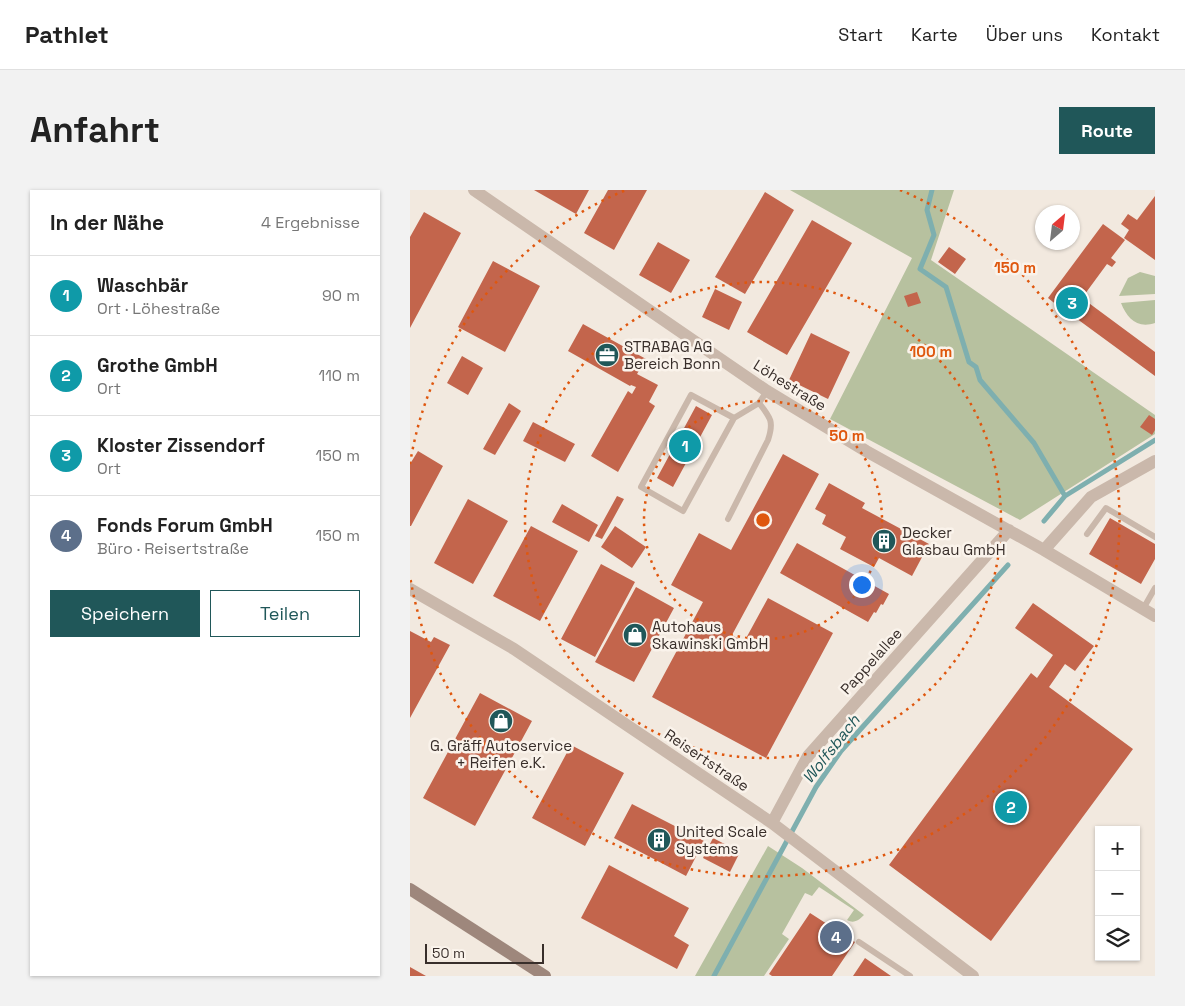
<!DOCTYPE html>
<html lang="de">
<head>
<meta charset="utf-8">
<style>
	:root { --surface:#fff; --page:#f2f2f2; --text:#222; --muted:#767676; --line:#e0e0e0; --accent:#205759 }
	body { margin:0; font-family:"Space Grotesk",sans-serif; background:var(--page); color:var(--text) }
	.controls { position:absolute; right:15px; bottom:15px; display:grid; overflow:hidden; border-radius:0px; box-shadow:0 1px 4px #0004 }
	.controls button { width:45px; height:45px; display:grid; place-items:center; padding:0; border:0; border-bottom:1px solid var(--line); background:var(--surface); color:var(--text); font:25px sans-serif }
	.compass { position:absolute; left:625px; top:15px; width:45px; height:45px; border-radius:50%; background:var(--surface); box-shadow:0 1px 4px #0004; rotate:28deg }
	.scale { position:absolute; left:15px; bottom:12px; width:119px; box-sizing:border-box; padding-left:5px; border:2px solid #382e2a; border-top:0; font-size:14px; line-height:18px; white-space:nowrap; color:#382e2a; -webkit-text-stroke:4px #faf3eb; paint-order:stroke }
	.you { position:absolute; left:451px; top:394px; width:18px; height:18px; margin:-12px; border:4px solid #fff; border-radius:50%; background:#1a73e8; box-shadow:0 0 0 8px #1a73e833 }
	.badge { display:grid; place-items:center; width:32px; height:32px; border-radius:50%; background:var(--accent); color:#fff; font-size:16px; font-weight:700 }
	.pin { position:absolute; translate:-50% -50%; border:2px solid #fff; box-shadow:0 1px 5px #0006 }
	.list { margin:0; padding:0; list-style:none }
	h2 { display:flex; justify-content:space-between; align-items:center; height:65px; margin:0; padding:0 20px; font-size:21px }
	h2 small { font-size:16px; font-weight:400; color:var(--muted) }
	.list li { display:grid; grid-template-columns:32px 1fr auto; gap:15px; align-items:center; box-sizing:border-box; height:80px; padding:0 20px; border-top:1px solid var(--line) }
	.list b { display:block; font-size:19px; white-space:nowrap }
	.list p { margin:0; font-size:16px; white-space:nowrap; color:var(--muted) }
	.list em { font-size:16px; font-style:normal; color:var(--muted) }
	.actions { display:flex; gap:10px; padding:15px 20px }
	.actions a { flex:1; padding:11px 0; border:1px solid var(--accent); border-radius:0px; text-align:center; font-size:18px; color:var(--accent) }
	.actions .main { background:var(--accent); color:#fff }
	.icon { flex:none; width:28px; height:28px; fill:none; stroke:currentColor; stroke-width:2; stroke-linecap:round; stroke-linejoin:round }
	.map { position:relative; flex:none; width:745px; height:786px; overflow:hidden; border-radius:0px }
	header { display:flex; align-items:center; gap:30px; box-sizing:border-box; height:70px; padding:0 25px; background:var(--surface); border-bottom:1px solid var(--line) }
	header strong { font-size:24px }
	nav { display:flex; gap:28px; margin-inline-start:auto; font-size:18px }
	.intro { display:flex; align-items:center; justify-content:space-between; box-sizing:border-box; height:120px; padding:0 30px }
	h1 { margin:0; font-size:35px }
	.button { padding:12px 22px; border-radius:0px; background:var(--accent); color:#fff; font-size:18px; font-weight:700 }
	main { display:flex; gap:30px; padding:0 30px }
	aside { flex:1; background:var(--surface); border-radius:0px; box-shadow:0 1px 4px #0004 }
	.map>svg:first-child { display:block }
	.green { fill:#b7c19f }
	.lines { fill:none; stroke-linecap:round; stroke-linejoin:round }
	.stream { stroke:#7eafaf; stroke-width:5 }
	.building { fill:#c3654c }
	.service { stroke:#cab8ab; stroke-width:6 }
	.minor { stroke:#cab8ab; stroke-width:12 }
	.secondary { stroke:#9e877c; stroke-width:12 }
	.ring { fill:none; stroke:#df570e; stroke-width:2.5; stroke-dasharray:2.5 5 }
	.labels { text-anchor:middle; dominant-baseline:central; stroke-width:5; stroke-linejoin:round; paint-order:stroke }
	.poi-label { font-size:15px; fill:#382e2a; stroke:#faf3eb; text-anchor:start }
	.street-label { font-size:15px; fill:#382e2a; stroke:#faf3eb }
	.water-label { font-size:16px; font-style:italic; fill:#205759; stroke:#faf3eb }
	.centre { fill:#df570e; stroke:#faf3eb; stroke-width:2.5 }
	.ring-label { font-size:15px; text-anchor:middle; font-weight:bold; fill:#df570e; stroke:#faf3eb; stroke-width:5; stroke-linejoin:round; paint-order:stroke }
</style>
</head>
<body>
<header>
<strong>Pathlet</strong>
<nav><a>Start</a><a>Karte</a><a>Über uns</a><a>Kontakt</a></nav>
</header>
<div class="intro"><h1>Anfahrt</h1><a class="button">Route</a></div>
<main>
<aside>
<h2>In der Nähe<small>4 Ergebnisse</small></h2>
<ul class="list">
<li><span class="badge" style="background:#0f9aa8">1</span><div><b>Waschbär</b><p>Ort · Löhestraße</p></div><em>90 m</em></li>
<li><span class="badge" style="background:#0f9aa8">2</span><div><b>Grothe GmbH</b><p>Ort</p></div><em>110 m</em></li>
<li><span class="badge" style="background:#0f9aa8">3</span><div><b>Kloster Zissendorf</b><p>Ort</p></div><em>150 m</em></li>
<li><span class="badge" style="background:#5c6f8a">4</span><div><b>Fonds Forum GmbH</b><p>Büro · Reisertstraße</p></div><em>150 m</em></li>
</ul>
<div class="actions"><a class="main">Speichern</a><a>Teilen</a></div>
</aside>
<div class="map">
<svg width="745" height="786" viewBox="0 0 745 786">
	<rect width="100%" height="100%" fill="#f2e9df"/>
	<path class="green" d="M380,0H544L521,70L745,225V244L610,330L420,229L502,68Z
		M730,82L745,86V104L709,106L718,88Z
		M745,110V133C727,139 717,128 711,113Z
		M358,656L392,678L454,725C449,730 444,734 437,730L444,720L409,697L402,706L395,703L372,744L379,749L354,786H285Z"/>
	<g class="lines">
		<path class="stream" d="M522,0L517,20L524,45L510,79L536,97L559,172L566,177L570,190L624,253L655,306L634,331
			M655,306L745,250
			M304,786L406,597L431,561L598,375"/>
	</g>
	<path class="building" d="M124,0H179L166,24Z
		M198,0H237L204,60L174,43Z
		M355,2L384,20L335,104L305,87Z
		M745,6V70L714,48L719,40L711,34L718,24L727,30Z
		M14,22L51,43L0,138V47Z
		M402,30L442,53L377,165L337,142Z
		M693,34L715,50L701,68L706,72L702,77L697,74L672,108L745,162V186L659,123L658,124L638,108Z
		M248,52L280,70L261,103L229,85Z
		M539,57L556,69L545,84L528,72Z
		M83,71L130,96L95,162L48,137Z
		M305,99L332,112L319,140L292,127Z
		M507,102L511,113L498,117L494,106Z
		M173,134L236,169L227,184L248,195L239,212L245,216L208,282L181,266L218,201L222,204L226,197L221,195L220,196L158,161Z
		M401,143L440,162L418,209L379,190Z
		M52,166L73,178L58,205L37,193Z
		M99,213L111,221L85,265L73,259Z
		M286,216L302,225L263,297L247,288Z
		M739,225L745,229V240L742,245L730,237Z
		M123,232L165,254L155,272L113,251Z
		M8,261L33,276L1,336H0V274Z
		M373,264L409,284L322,445L334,452L358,408L423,443L356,568L242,507L293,412L261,395L289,343L321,360Z
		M419,293L455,313L452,318L519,354L502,386L469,368L464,377L430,359L436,347L412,334L416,325L405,319Z
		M207,306L214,309L192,349L185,346Z
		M58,309L98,331L63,394L24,373Z
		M152,314L188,335L179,352L142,332Z
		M700,328L745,354V369L731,394L679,364Z
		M121,336L168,361L130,431L83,406Z
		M205,336L236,357L222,378L191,357Z
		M387,353L479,404L473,415L471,414L466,423L464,422L458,432L370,383Z
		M191,374L225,392L185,467L151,449Z
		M226,397L264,418L224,492L185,472Z
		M623,413L684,456L665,481L655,474L639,497L723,559L581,751L479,675L621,483L627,488L643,465L605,438Z
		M0,441L21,452L24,447L40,455L0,528Z
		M70,503L122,531L65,636L13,608Z
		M161,555L214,583L175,656L122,628Z
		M222,614L294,651L276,686L204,648Z
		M303,648L330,662L320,682L293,668Z
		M199,675L279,718L264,746L279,755L267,779L171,728Z
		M400,723L445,752L422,786H362L359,784Z
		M455,768L481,786H443Z
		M0,777L16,786H0Z"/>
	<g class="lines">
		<path class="service" d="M324,228L281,205L231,297L273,321L324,228L349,213L357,201
			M318,329L358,250C364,232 361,228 349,213
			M677,344L696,318L745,347
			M733,419L745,398
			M449,752L500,786"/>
		<path class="minor" d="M64,0L357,201L456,261L634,360L745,426
			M634,360L681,307L745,271
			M0,399L104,459L362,633L563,786
			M362,633L398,566L599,340"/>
		<path class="secondary" d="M0,699L135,786"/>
	</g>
	<g class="ring">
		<circle cx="353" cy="330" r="119"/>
		<circle cx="353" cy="330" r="238"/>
		<path d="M0 274A357 357 0 0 1 216 0M490 0A357 357 0 1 1 0 386"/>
	</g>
	<defs>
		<g id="office-disc" transform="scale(1.25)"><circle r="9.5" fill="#205759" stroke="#faf3eb"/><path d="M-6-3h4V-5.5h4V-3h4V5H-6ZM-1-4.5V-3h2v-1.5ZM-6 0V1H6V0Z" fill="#fff"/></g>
		<g id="building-disc" transform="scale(1.25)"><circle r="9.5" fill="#205759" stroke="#faf3eb"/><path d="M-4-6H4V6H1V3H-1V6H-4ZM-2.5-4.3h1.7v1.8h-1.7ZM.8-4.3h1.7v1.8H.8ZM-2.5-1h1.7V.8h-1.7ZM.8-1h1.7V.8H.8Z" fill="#fff"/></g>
		<g id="shop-disc" transform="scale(1.25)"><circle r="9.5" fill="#205759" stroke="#faf3eb"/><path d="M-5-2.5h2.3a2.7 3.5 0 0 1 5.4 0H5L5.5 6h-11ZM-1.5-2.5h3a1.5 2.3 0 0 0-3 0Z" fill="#fff"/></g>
	</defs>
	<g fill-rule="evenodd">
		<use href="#office-disc" x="197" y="165"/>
		<use href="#building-disc" x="474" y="351"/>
		<use href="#shop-disc" x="225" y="445"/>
		<use href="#shop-disc" x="91" y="531"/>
		<use href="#building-disc" x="249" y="650"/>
	</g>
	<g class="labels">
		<g class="poi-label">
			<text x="214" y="156">STRABAG AG<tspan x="214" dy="17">Bereich Bonn</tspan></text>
			<text x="492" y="342">Decker<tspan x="492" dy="17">Glasbau GmbH</tspan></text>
			<text x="242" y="436">Autohaus<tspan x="242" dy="17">Skawinski GmbH</tspan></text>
			<text x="91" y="555" text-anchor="middle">G. Gräff Autoservice<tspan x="91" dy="17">+ Reifen e.K.</tspan></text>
			<text x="266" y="641">United Scale<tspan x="266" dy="17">Systems</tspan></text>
		</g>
		<g class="street-label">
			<text transform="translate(380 195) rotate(32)">Löhestraße</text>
			<text transform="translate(461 471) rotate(-48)">Pappelallee</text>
			<text transform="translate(297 570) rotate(34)">Reisertstraße</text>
		</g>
		<g class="water-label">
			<text transform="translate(421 559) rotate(-52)">Wolfsbach</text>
		</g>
	</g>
	<circle cx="353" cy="330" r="8" class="centre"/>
	<g class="ring-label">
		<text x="605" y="83">150 m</text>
		<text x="521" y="167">100 m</text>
		<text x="437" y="251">50 m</text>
	</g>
</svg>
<div class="controls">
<button>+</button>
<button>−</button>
<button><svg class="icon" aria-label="layers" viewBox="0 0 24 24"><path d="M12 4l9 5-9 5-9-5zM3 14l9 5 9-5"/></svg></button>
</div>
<svg class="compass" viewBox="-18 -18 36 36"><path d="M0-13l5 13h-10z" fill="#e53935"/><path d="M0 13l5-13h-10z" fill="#767676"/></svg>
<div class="scale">50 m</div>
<div class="you"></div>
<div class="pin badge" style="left:275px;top:256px;background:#0f9aa8">1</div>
<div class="pin badge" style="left:601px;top:617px;background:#0f9aa8">2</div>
<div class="pin badge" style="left:662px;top:113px;background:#0f9aa8">3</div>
<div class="pin badge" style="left:426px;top:747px;background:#5c6f8a">4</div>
</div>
</main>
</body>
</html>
